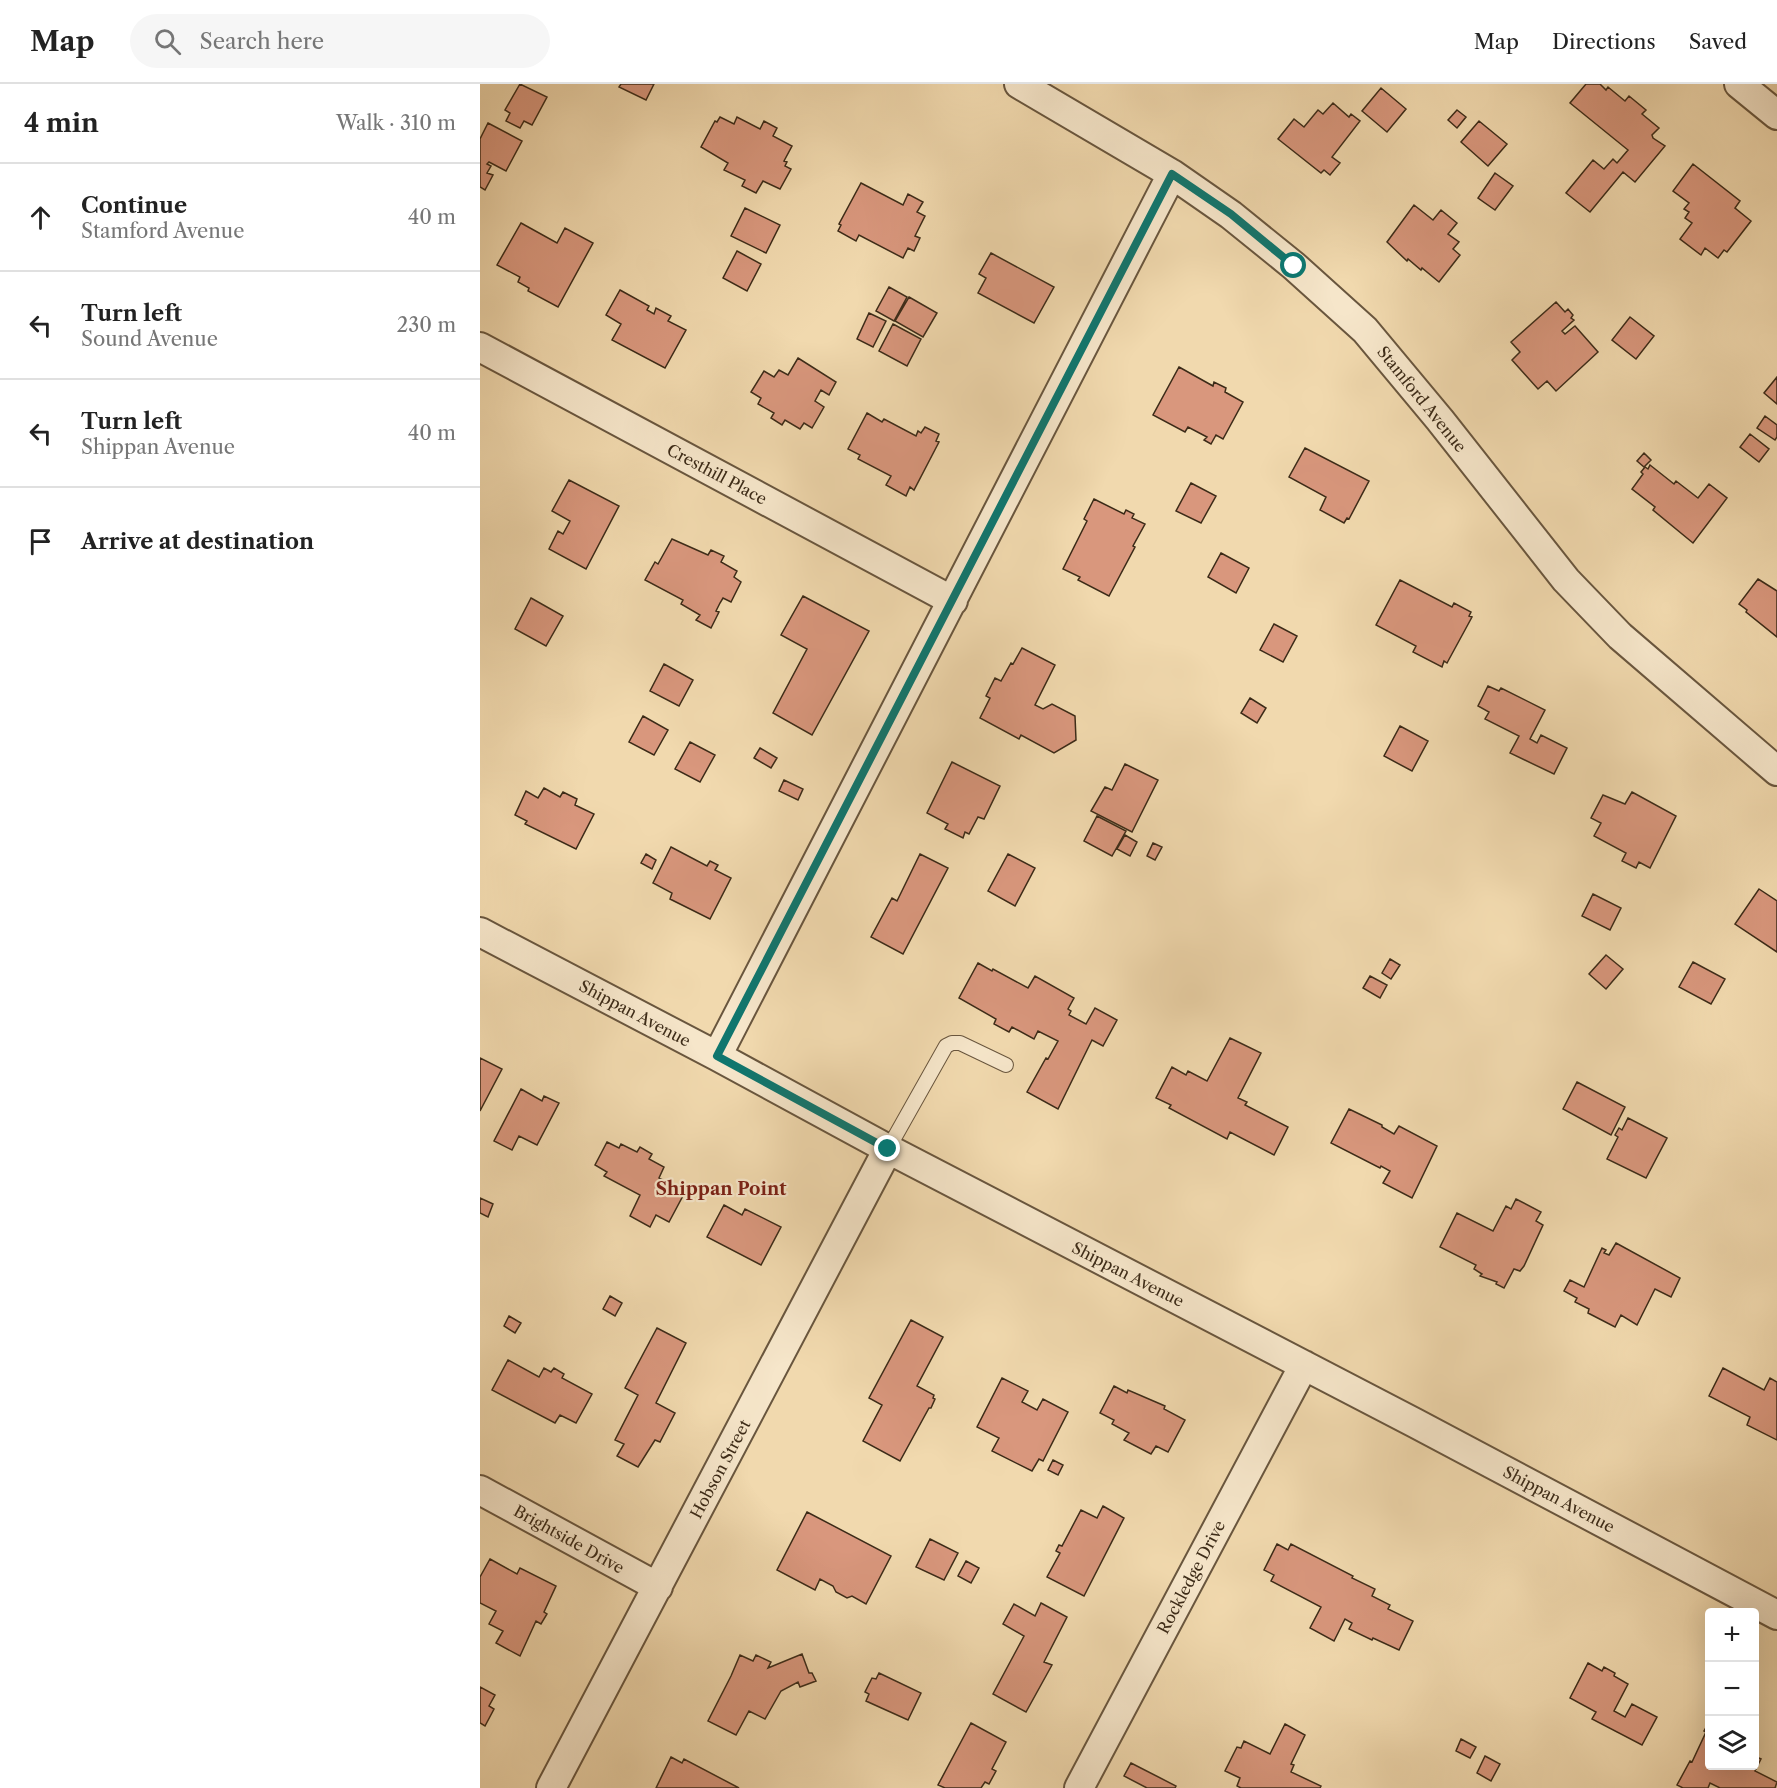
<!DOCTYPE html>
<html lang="en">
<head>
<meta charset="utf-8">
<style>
	:root { --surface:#fff; --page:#f6f6f6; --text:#222; --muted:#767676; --line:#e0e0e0 }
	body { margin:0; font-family:"Libre Caslon Text",serif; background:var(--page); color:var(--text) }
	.controls { position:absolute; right:18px; bottom:18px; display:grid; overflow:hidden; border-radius:6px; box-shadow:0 6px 24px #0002 }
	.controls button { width:54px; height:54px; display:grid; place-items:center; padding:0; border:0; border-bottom:2px solid var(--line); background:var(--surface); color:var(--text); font:30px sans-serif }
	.stop { position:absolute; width:18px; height:18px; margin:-14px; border:4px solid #0f766e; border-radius:50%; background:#fff }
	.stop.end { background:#0f766e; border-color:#fff; box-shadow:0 2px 6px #0008 }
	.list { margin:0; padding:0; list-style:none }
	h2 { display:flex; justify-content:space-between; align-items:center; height:78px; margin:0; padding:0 24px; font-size:26px }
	h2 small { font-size:20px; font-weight:400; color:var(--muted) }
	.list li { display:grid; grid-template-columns:39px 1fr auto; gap:18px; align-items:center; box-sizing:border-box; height:108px; padding:0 24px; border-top:2px solid var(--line) }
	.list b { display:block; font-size:22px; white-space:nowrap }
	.list p { margin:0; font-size:20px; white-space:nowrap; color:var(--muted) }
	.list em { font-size:20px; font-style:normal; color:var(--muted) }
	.icon { flex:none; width:33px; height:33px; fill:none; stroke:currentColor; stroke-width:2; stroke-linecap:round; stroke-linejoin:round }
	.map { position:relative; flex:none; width:1297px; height:1704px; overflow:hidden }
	header { display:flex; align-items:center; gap:36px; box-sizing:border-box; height:84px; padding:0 30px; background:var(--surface); border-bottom:2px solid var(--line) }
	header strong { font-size:28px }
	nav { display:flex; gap:33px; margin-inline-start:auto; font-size:21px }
	.search { width:420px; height:54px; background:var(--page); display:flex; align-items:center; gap:15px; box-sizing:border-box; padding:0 21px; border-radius:33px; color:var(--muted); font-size:22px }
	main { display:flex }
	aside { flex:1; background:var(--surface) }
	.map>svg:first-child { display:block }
	.building { fill:#d9977d; stroke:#3c2b18; stroke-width:1.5 }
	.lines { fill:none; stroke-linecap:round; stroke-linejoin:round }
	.service-casing { stroke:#69563e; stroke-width:16 }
	.minor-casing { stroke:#69563e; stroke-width:32 }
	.service { stroke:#f6e6ca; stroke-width:14 }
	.minor { stroke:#f6e6ca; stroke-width:28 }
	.route { stroke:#0f766e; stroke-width:8 }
	.labels { text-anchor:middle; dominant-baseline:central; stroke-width:4.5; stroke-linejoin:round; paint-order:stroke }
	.street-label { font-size:16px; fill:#3c2b18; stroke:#f6e6ca }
	.neighbourhood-label { font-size:18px; font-weight:bold; fill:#7a1f14; stroke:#f6e6ca }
</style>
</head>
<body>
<header>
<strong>Map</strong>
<div class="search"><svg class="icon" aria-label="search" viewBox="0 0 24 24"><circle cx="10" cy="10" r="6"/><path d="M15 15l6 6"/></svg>Search here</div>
<nav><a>Map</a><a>Directions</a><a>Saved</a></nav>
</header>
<main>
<aside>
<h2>4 min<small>Walk · 310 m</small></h2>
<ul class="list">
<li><svg class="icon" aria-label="ahead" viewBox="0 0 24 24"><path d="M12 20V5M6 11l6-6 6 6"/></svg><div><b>Continue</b><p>Stamford Avenue</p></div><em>40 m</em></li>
<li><svg class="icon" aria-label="left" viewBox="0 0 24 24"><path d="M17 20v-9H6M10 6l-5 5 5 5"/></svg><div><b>Turn left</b><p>Sound Avenue</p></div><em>230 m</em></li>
<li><svg class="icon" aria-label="left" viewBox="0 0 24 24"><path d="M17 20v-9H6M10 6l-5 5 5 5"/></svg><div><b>Turn left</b><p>Shippan Avenue</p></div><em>40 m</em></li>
<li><svg class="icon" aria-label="arrive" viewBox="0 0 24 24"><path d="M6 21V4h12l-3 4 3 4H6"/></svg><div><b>Arrive at destination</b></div></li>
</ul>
</aside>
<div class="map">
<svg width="1297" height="1704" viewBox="0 0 1297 1704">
	<rect width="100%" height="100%" fill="#f1d9ae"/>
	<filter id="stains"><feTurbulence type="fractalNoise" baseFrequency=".00333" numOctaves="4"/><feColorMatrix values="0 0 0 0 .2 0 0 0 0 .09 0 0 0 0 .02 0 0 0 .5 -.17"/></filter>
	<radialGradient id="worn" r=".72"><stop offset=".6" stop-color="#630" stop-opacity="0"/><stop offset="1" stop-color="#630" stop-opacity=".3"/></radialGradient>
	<path class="building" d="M40,0L67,13L52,41L44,37L40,44L26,37L30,29L25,26Z
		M141,0H174L166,16L139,3Z
		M1106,0H1120L1126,6L1128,3L1145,17L1149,12L1166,26L1162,30L1179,44L1172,51L1173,54L1185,62L1155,98L1143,88L1110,128L1086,109L1113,76L1124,85L1133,75L1137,79L1148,66L1090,19Z
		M901,4L926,25L907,48L882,27Z
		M853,19L869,33L871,30L880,37L852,73L860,79L850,91L844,86L841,89L798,55L814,35L824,43L838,26L843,30Z
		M977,26L986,33L977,44L968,36Z
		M240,33L254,40L257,33L280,45L284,37L297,44L293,52L312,62L304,77L307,78L305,82L311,85L300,105L283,97L276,109L262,102L265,96L244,86L248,79L221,63L235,37L237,38Z
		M999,37L1027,60L1008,82L981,58Z
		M8,39L42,57L26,87L9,78L7,80L11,82L7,89L13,91L5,106L0,103V55Z
		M1213,80L1260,117L1255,124L1271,137L1247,168L1244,166L1238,174L1225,164L1221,171L1200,155L1212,139L1205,134L1209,128L1204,125L1209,119L1193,107Z
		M1015,89L1033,102L1015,126L998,114Z
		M381,99L423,121L428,110L443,118L437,128L445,132L435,152L440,154L434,167L428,164L423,174L379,151L376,157L358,147L361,141L359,140Z
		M934,121L953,136L961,126L977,139L968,150L979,158L973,165L980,171L959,198L942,184L941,186L928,175L927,177L907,158Z
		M265,124L300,141L286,169L251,152Z
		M41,139L77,159L85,144L113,159L78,223L48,207L49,204L38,198L40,193L17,181Z
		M257,167L281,180L267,207L243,194Z
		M511,169L574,203L554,239L498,209L506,194L499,190Z
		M409,203L427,213L414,237L396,227Z
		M140,206L169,222L167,226L174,230L176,224L191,232L188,237L206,246L185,284L132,256L141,240L126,231Z
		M429,213L457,229L443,253L415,237Z
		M1076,218L1085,228L1088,225L1093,231L1091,234L1094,236L1082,247L1085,250L1095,242L1118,268L1076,307L1067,297L1058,305L1032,276L1040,268L1031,258Z
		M389,229L406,237L393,263L377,255Z
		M1150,233L1174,252L1156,275L1132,256Z
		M413,240L441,255L427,282L399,267Z
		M318,274L356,298L349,311L341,306L335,317L344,323L332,344L324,339L320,345L305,336L302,341L291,334L294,329L278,320L281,314L271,308L284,287L294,293L299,286L308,291Z
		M699,283L733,302L734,298L746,304L745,308L763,318L743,355L736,351L731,360L724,356L727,353L708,343L705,348L673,331Z
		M1297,293V320L1284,309Z
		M387,329L402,338L404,335L436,352L438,347L441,349L445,343L459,350L456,357L459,358L434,406L430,403L426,412L406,401L411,392L378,375L380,371L368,365Z
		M1285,332L1297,341V353L1295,356L1277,344Z
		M1270,350L1289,365L1279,378L1260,363Z
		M825,364L889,397L869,435L867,434L864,439L840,426L846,413L809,393Z
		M1164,369L1171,376L1164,383L1157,377Z
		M1170,381L1194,400L1196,397L1218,414L1229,400L1247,414L1213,459L1173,426L1175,423L1152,405L1163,390L1161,388L1165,383L1168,385Z
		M89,396L139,422L106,485L69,465L78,447L83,450L90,437L72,427Z
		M711,399L736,412L721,439L696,427Z
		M614,415L644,430L646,426L654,430L652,434L665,440L653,462L655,463L629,512L598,496L600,493L583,485L607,437L604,435Z
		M192,455L228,471L231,466L244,472L241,478L257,487L254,493L261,498L251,518L243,514L240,519L236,527L239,528L231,544L216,536L220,531L201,520L203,516L165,496L175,478L178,480Z
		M741,469L769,484L756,509L728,493Z
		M1278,495L1297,507V553L1266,528L1267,526L1259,520Z
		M920,496L972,523L974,519L991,528L989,532L992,533L967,579L964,577L962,583L933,568L936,562L896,541Z
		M323,512L389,547L332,651L293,629L327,565L301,551Z
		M51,514L83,532L66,562L35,545Z
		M794,540L817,552L803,578L780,566Z
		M542,564L575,581L555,621L563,625L572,620L595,632L596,656L574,669L541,651L539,655L500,634L510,614L506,612L515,594L521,597L531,579L533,580Z
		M184,580L213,596L199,622L170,607Z
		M1008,602L1019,607L1021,604L1065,626L1050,655L1057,659L1061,651L1087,664L1074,690L1030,669L1039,652L1005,635L1009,628L998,622Z
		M770,614L786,624L777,639L761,629Z
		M163,632L188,646L174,671L149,658Z
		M920,642L948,657L932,687L904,672Z
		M210,658L235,671L220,698L195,685Z
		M280,664L297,674L291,684L274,674Z
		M472,678L520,702L504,735L498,733L489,750L485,748L483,754L465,745L468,740L447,729Z
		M645,680L678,696L652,748L611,727L625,703L632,706Z
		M304,696L323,705L318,716L299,707Z
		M64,704L80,713L83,708L97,715L95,721L114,730L96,765L45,740L47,737L35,731L46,707L58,714Z
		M1152,708L1196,732L1170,784L1159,778L1156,784L1142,777L1146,769L1114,752L1121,739L1111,734L1123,711L1145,720Z
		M617,732L646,747L632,772L604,757Z
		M645,751L657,758L650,772L637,765Z
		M673,759L682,763L675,776L667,772Z
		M191,763L227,782L230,777L238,781L235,786L251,794L230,835L190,815L192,809L173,799Z
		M166,770L176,776L172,785L161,779Z
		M440,770L468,784L423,870L391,853L412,814L417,817Z
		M528,770L555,784L535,822L508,807Z
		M1279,805L1297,817V868L1255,840Z
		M1113,810L1141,824L1130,846L1102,832Z
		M1126,871L1143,885L1126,905L1109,890Z
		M910,875L920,881L911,895L902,889Z
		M1213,878L1245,895L1231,920L1199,903Z
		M498,879L512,887L513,885L548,904L555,892L594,914L588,925L591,927L589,931L606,940L615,924L637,936L623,962L612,956L578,1025L547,1008L566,974L568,975L578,957L558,947L554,955L532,943L529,948L514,940L516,935L479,914Z
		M890,892L907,901L900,914L883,904Z
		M750,954L781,969L758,1014L767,1018L765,1021L808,1043L794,1071L750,1048L747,1055L689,1024L691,1021L676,1014L692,983L706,991L708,987L727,997Z
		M0,974L22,985L0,1027Z
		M1097,998L1145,1023L1131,1051L1083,1025Z
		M41,1005L62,1017L64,1012L79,1019L57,1061L39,1052L32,1066L14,1057Z
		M869,1025L902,1041V1043L914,1050L919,1042L957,1062L932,1114L903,1099L910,1087L901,1082L900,1084L851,1059Z
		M1148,1034L1187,1054L1166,1094L1127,1075L1138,1053L1135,1051L1139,1044L1142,1046Z
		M127,1058L139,1064L141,1060L157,1068L160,1063L172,1070L169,1075L184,1083L179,1094L205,1108L189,1138L176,1131L170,1143L150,1132L160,1111L124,1092L127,1088L115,1081Z
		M0,1114L13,1120L8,1133L0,1129Z
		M1036,1115L1061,1128L1056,1137L1063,1141L1044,1182L1040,1187L1034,1185L1024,1204L1016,1200L1017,1198L1000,1192L1002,1190L994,1185L996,1181L960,1163L977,1129L1013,1147L1026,1122L1031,1125Z
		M244,1121L262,1131L265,1125L301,1143L281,1181L227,1153Z
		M1136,1159L1200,1194L1191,1213L1175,1205L1157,1241L1141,1231L1135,1243L1108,1229L1109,1225L1095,1218L1097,1214L1084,1207L1090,1196L1104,1203L1122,1164L1126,1166L1124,1169L1129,1171Z
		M130,1212L142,1219L135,1232L123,1225Z
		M29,1232L41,1239L35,1249L24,1242Z
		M431,1236L463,1253L437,1302L454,1311L453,1314L455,1315L451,1324H449L420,1377L383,1357L402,1321L389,1314Z
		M177,1244L206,1259L176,1319L195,1329L180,1358L175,1356L158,1383L137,1372L144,1360L135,1356L158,1311L145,1304Z
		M28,1276L59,1293L64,1284L71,1288L74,1284L84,1290L82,1294L112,1310L96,1339L80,1331L75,1339L12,1306Z
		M1243,1284L1284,1306L1290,1294L1297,1298V1356L1267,1341L1270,1333L1229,1312Z
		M522,1294L548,1307L542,1318L557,1326L563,1315L588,1328L563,1377L559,1375L552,1387L512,1367L519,1354L497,1343Z
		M634,1302L647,1309L648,1306L685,1322L684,1325L705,1336L688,1368L676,1362L671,1370L644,1356L649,1349L632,1340L634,1336L620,1329Z
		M573,1376L583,1381L578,1391L568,1386Z
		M623,1422L644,1434L604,1512L567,1493L580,1469L576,1467L579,1461L582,1462L601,1426L617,1434Z
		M327,1428L411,1472L386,1520L372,1512L367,1514L356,1508L353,1502L340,1495L335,1506L297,1486Z
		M450,1455L478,1469L464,1496L436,1483Z
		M797,1460L808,1466L811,1460L873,1492L872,1494L895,1505L892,1512L910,1521L908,1525L933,1537L919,1566L893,1554L892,1556L869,1545L872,1539L865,1535L854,1557L830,1544L841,1523L791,1497L794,1491L784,1486Z
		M10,1475L37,1490L40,1484L76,1502L64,1528L67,1530L61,1540L56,1537L40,1572L16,1559L23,1547L9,1540L16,1527L0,1519V1493Z
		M486,1477L499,1484L491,1499L478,1492Z
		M561,1519L587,1533L564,1578L572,1581L546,1628L513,1610L544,1552L523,1540L534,1520L555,1532Z
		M322,1570L329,1589H332L336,1597L320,1603L318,1598L301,1607L285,1635L269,1627L256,1651L228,1637L251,1592L260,1571L273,1577L276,1571L291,1578L288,1584Z
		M1108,1579L1122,1587L1124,1583L1135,1589L1134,1592L1148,1600L1134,1627L1145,1633L1152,1620L1177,1633L1162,1661L1112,1635L1116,1628L1090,1614Z
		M399,1589L441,1609L428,1636L386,1617L389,1610L385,1608L392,1594L396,1595Z
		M0,1603L15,1611L9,1622L14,1625L5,1642L0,1639Z
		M491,1639L526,1658L512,1685L516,1687L509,1700L505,1698L501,1704H465L458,1701Z
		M805,1640L825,1651L811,1680L814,1681L811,1688L841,1702L840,1704H761L757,1702L760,1694L745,1687L757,1663L761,1664L764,1657L790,1670Z
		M1228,1640L1230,1641V1682H1274V1672L1281,1675L1275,1687L1297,1698L1295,1704H1240L1230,1699L1228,1704H1203L1197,1701L1210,1677L1212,1678L1226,1648L1224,1647Z
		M981,1655L996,1663L990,1674L976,1667Z
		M1005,1672L1020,1680L1011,1697L997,1689Z
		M191,1673L202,1679L204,1675L259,1704H176Z
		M651,1679L696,1702L695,1704H667L644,1692Z"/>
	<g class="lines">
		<g class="service-casing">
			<path id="service" d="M408,1065L466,962L472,959H480L526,981"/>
		</g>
		<g class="minor-casing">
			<path id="minor" d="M539,0L692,90L751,131L814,182L885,246L960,336L1086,496L1140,552L1297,687
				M1259,0L1297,31
				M0,263L473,517
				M0,848L237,972L408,1065L935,1339L1297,1531
				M237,972L692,90
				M0,1406L178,1503
				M71,1704L408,1065
				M599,1704L824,1281"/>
		</g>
		<use href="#service" class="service"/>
		<use href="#minor" class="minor"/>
	</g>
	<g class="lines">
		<path class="route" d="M408,1065L237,972L692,90L751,130L814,182"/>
	</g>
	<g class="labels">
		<g class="street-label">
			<text transform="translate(942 315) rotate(51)">Stamford Avenue</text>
			<text transform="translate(237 390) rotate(28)">Cresthill Place</text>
			<text transform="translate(155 929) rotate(28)">Shippan Avenue</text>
			<text transform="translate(648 1190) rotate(27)">Shippan Avenue</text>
			<text transform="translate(240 1385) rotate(-62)">Hobson Street</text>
			<text transform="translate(1079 1415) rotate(28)">Shippan Avenue</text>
			<text transform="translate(89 1455) rotate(29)">Brightside Drive</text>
			<text transform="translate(711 1493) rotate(-62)">Rockledge Drive</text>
		</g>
		<g class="neighbourhood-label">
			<text x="241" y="1105">Shippan Point</text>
		</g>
	</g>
	<rect width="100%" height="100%" filter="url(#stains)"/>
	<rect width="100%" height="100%" fill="url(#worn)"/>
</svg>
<div class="controls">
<button>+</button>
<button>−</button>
<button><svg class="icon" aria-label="layers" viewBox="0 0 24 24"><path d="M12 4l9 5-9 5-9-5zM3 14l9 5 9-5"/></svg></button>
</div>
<div class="stop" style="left:814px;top:182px"></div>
<div class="stop end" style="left:408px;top:1065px"></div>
</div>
</main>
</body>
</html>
